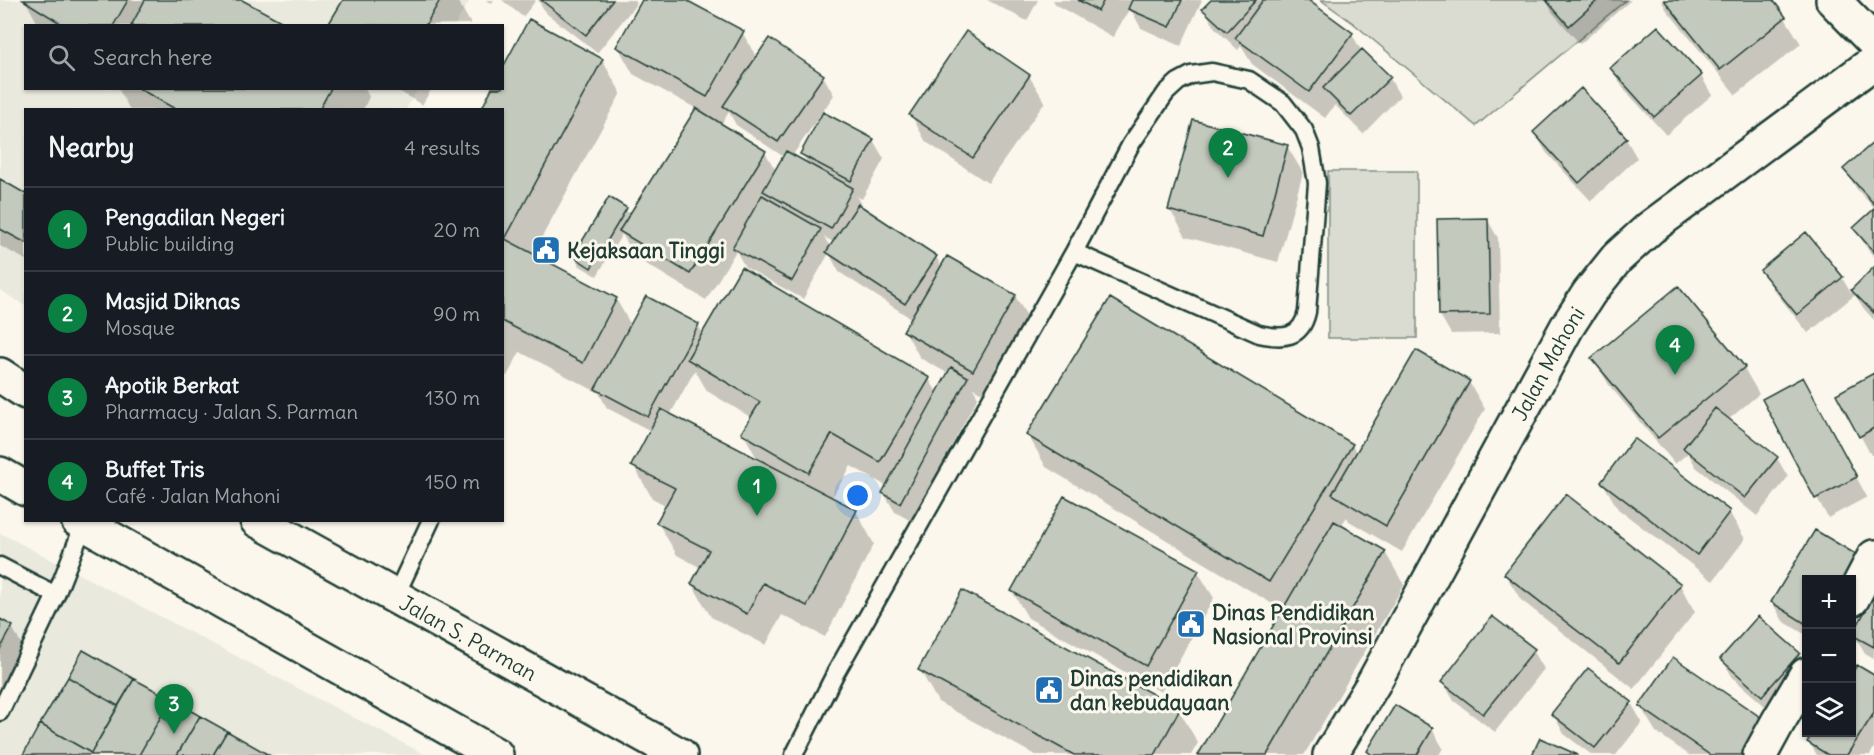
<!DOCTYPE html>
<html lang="en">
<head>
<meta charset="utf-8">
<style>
	:root { --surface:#171b24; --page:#242831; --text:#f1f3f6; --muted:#9ea1a6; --line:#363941; --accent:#0b8043 }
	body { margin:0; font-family:Delius,sans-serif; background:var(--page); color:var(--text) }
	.controls { position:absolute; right:18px; bottom:18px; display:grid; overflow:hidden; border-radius:0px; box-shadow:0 2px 4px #0004 }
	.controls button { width:54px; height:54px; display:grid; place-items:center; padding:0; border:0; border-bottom:2px solid var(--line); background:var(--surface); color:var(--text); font:30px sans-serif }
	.you { position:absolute; left:858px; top:496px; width:21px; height:21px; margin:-15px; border:4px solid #fff; border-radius:50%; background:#1a73e8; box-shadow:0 0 0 9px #1a73e833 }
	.badge { display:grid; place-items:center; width:39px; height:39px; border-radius:50%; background:var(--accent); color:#fff; font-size:20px; font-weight:700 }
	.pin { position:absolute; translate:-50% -50px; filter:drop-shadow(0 2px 3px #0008) }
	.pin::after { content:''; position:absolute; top:32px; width:21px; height:18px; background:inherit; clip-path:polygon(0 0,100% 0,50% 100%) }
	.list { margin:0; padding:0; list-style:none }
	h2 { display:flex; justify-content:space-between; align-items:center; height:78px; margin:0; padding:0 24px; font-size:26px }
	h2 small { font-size:20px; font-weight:400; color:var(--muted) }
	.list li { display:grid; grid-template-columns:39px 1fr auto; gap:18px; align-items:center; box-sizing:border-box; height:84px; padding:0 24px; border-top:2px solid var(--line) }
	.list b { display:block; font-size:22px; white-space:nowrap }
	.list p { margin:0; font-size:20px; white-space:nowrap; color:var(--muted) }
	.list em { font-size:20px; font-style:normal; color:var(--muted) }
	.icon { flex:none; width:33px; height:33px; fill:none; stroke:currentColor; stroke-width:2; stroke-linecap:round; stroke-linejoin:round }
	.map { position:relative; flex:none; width:1874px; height:755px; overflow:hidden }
	.search { position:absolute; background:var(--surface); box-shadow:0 2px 4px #0004; left:24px; top:24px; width:480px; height:66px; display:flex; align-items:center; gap:15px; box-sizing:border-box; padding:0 21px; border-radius:0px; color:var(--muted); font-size:22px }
	.panel { position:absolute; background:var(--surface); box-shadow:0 2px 4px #0004; left:24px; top:108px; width:480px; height:414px; border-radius:0px }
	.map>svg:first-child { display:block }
	.built { fill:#eae9de }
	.green { fill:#dbdcd1; stroke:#7d8c82; stroke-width:1.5 }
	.shadow { fill:#0003; fill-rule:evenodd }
	.building { fill:#c4c9be; stroke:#1f3d34; stroke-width:1.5 }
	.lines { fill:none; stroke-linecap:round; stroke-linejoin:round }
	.service-casing { stroke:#1f3d34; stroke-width:21 }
	.minor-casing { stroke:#1f3d34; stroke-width:38 }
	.tertiary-casing { stroke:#1f3d34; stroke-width:38 }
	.primary-casing { stroke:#1f3d34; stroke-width:38 }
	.service { stroke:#fbf7ec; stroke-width:16 }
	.minor { stroke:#fbf7ec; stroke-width:33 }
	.tertiary { stroke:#fbf7ec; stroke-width:33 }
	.primary { stroke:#fbf7ec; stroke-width:33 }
	.labels { text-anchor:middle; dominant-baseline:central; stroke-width:6; stroke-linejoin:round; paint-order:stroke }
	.poi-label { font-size:21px; font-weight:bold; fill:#1f3d34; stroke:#fbf7ec; text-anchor:start }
	.street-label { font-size:21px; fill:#1f3d34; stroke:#fbf7ec }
</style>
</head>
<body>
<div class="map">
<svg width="1874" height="755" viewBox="0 0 1874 755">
	<rect width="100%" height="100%" fill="#fbf7ec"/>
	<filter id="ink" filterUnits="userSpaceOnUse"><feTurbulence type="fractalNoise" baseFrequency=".0167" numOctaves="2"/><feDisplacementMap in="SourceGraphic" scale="12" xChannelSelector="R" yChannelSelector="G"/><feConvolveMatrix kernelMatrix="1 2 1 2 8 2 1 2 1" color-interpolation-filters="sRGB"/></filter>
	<g filter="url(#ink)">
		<path class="built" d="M0,0H470L455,25L26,26V88L418,89L406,109L26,110L25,306L0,290Z
			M0,533L426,755H0Z"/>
		<path class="green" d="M1321,0H1626L1476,126L1353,23Z
			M1328,171H1417V338H1328Z"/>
		<path class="shadow" d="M25,0H239L287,26H39Z
			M345,0H457L471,24L330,26Z
			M486,0H494L491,4Z
			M502,0H536L523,17Z
			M538,0H635L637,3L597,53L546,13Z
			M644,0H683L742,32L757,58L823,76L834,95L792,156L809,165L802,154L873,140L884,159L862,199L856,196L864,209L936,257L942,267L1015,296L1031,323L988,396L973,388L978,397L911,521L895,512L884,493L888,487L851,466L831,499L856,511L874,544L825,637L782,615L766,645L711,617L692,584L701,568L677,555L658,523L667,506L652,498L633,465L651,431L607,408L599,393L520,352L507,376L502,374V88L602,60L621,93L532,255L616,299L631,325H698L703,334L929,379L938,394L949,374L920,358L905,331L912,319L839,272L829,253L803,299L745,267L736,251L706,300L636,258L622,234L597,276L580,266L574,256L626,210L630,216L697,109L633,74L618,47ZM729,112L736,125L784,157L776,171L765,152L721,125ZM824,237L835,243L831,248ZM695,370L707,391L752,418L743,433L759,462L670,415Z
			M987,0H1038L1027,21Z
			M1053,0H1202L1181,46L1141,28L1130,8L1113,37L1056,5Z
			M1213,0H1263L1264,1L1265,0H1306L1352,34L1362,52L1389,77L1400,96L1363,134L1335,105L1325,118L1252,64L1241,46L1238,50L1215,28L1204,9Z
			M1546,0H1631L1580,44L1552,12Z
			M1661,0H1771L1785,18L1801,44L1736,95L1666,9Z
			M1612,69L1701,76L1712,95L1666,135L1623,88Z
			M1029,76L1045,102L988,183L926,142L911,115Z
			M118,88H365L369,97L363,110H130Z
			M394,88H432L422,105Z
			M1581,90L1626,139L1637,158L1591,201L1546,152L1535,133Z
			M1874,144V208L1856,188L1845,169Z
			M1287,146L1303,173L1278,262L1186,237L1170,210Z
			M0,181L26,195V260L0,246Z
			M1874,211V257L1866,247L1855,228Z
			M1487,219L1498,238L1500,333L1451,334L1440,315Z
			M1806,234L1842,278L1851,293L1874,269V320L1864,309L1855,295L1808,333L1773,289L1762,270Z
			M1593,358L1744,368L1759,394L1728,420L1777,458L1788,477L1757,516L1696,467L1688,453L1675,464L1609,385Z
			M1874,375V455H1871L1838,395Z
			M1469,382L1485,409L1402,552L1349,521L1347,517L1340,527L1385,552L1404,585L1304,755H1200L1284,611L1046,467L1028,435L1352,445L1357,454Z
			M1814,398L1867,497L1828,518L1764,400Z
			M1603,483L1729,512L1745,539L1713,581L1618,509Z
			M1065,498L1198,572L1214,598L1161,692L1028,618L1012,591Z
			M1815,532L1874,585L1852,622V580H1806V635L1783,621L1772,602Z
			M1505,574L1680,585L1695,612L1634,689L1521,600Z
			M963,592L1179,710L1198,743L1191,755H1035L938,702L920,670Z
			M1874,598V659L1865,654L1854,635Z
			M0,621L12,627L27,654L0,703Z
			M1533,650L1544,669L1495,732L1454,701L1443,682Z
			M1799,654L1806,667L1774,714L1733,678L1722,659Z
			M1858,667L1874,677V748L1870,755H1817L1809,742L1852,732V676Z
			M1631,703L1642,722L1616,755H1592L1564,734L1553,714Z
			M1640,706L1775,755H1689L1656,732Z
			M1432,729L1443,748L1439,755H1370L1368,751Z"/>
		<path class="building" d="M23,0H128L113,26H65Z
			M145,0H242L290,26H131Z
			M343,0H440L425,26L328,25Z
			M541,0H613L586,35Z
			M642,0H686L744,31L707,97L616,47Z
			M1078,0H1104L1098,11Z
			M1132,0H1182L1170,27L1128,9Z
			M1211,0H1256L1227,32L1202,9Z
			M1263,0H1308L1353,33L1309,92L1235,38Z
			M1546,0H1598L1569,26Z
			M1664,0H1773L1786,17L1720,70Z
			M529,19L603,59L505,239L617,298L583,363L502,321V110H481L492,88H502V69Z
			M1658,26L1702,75L1654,117L1610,68Z
			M966,31L1030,75L973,158L909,115Z
			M769,38L824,75L778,142L723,106Z
			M1362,49L1391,77L1351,116L1323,88Z
			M138,88H331L319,110H177Z
			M1581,88L1627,138L1579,183L1533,132Z
			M696,108L766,151L690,274L619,231Z
			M823,112L874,139L851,181L800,154Z
			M1193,120L1288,145L1263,236L1168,210Z
			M1874,142V204L1843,169Z
			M786,151L853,188L831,229L763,191Z
			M0,179L26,194V243L0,229Z
			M762,195L821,229L792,281L732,248Z
			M609,197L627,208L591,268L573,256Z
			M858,204L937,256L905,304L826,252Z
			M1874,209V252L1853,228Z
			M1488,218L1490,314L1439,315L1437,219Z
			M1806,232L1843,277L1797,315L1760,270Z
			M947,256L1016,295L973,371L903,331Z
			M741,267L930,378L880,462L832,434L809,473L741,433L760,402L687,359Z
			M1874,267V313L1851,290Z
			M1678,286L1745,367L1658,438L1591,358Z
			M646,296L699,324L648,417L595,389Z
			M1110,298L1353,444L1269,582L1026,435Z
			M1416,350L1470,381L1386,526L1332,494Z
			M951,367L968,377L900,503L882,493Z
			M1874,373V428L1859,437L1836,394Z
			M1803,377L1857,477L1815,499L1762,399Z
			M1715,408L1778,457L1745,498L1683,448Z
			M661,409L857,510L807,606L763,583L747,614L691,584L709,550L656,523L675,488L631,466Z
			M1634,438L1730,511L1697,555L1601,482Z
			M1566,494L1681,584L1619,663L1504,574Z
			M1064,496L1199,570L1146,666L1011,591Z
			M1334,521L1386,551L1267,755H1198Z
			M1815,530L1867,561L1852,580H1806V624L1771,602Z
			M962,590L1180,709L1155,755H1074L918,670Z
			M1874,595V647L1852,635Z
			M1492,616L1535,649L1483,714L1441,682Z
			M1758,616L1800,653L1762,696L1720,659Z
			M0,619L13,626L0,649Z
			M83,650L134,679L118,706L68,677Z
			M1673,657L1766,721L1742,755H1710L1639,706Z
			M1857,665L1874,675V713L1847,755H1828L1807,742L1813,732H1852V673Z
			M1588,668L1632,702L1595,748L1551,714Z
			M68,677L118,706L91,753L40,724Z
			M134,679L171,699L139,755H90Z
			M171,699L200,716L177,755H139Z
			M1395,705L1433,728L1417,755H1372L1367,751Z
			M200,716L227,731L213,755H177Z
			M40,724L91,753L90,755H23Z
			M227,731L269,755H213Z
			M1540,738L1578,755H1532Z"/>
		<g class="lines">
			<g class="service-casing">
				<path id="service" d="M0,566L56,595
					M395,597L431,520
					M0,712L56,595L84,524
					M794,755L835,674L1074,252L1131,144L1166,93L1178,82L1191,75L1212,72L1249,80L1283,103L1304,130L1311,148L1317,183L1307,312C1301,339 1283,339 1259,334L1074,252"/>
			</g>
			<g class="minor-casing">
				<path id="minor" d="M1852,599L1874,557
					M1760,755L1778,722L1806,675"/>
			</g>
			<g class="tertiary-casing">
				<g id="tertiary">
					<path d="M1833,0L1874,42"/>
					<path id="s1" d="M1330,755L1373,684L1567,327L1589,293L1617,258L1650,228L1874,62"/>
				</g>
			</g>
			<g class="primary-casing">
				<g id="primary">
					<path d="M0,375L26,392"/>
					<path d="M0,474L26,489"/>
					<path d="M78,520L496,755"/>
					<path id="s2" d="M257,520L680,755"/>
				</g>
			</g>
			<use href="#service" class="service"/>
			<use href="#minor" class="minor"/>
			<use href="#tertiary" class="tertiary"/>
			<use href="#primary" class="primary"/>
		</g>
	</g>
	<defs>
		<g id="civic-square" transform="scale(1.5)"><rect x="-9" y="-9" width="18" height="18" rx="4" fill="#1f6fb2" stroke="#fbf7ec"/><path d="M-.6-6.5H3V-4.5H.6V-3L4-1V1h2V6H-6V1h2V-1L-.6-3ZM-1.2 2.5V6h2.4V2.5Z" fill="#fff"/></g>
	</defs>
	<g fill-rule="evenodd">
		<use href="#civic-square" x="546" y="250"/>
		<use href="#civic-square" x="1191" y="624"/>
		<use href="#civic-square" x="1049" y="690"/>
	</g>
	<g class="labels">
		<g class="poi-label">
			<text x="567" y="250">Kejaksaan Tinggi</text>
			<text x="1212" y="612">Dinas Pendidikan<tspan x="1212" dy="24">Nasional Provinsi</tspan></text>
			<text x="1070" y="678">Dinas pendidikan<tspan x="1070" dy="24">dan kebudayaan</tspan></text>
		</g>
		<g class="street-label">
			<text stroke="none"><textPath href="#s1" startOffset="448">Jalan Mahoni</textPath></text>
			<text stroke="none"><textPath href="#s2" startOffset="242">Jalan S. Parman</textPath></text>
		</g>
	</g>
</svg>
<div class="controls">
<button>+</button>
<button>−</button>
<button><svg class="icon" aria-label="layers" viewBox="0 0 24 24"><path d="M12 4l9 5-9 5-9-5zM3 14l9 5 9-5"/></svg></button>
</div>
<div class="you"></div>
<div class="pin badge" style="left:757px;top:516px">1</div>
<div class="pin badge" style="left:1228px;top:178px">2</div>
<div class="pin badge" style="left:174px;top:734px">3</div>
<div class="pin badge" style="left:1675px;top:375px">4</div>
<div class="search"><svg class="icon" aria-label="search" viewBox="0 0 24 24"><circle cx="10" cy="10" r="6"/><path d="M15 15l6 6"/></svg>Search here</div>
<section class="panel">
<h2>Nearby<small>4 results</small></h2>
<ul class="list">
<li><span class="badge">1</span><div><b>Pengadilan Negeri</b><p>Public building</p></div><em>20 m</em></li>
<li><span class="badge">2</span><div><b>Masjid Diknas</b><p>Mosque</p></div><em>90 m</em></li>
<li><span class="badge">3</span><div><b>Apotik Berkat</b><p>Pharmacy · Jalan S. Parman</p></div><em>130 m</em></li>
<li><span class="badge">4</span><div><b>Buffet Tris</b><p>Café · Jalan Mahoni</p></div><em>150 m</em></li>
</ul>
</section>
</div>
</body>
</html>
